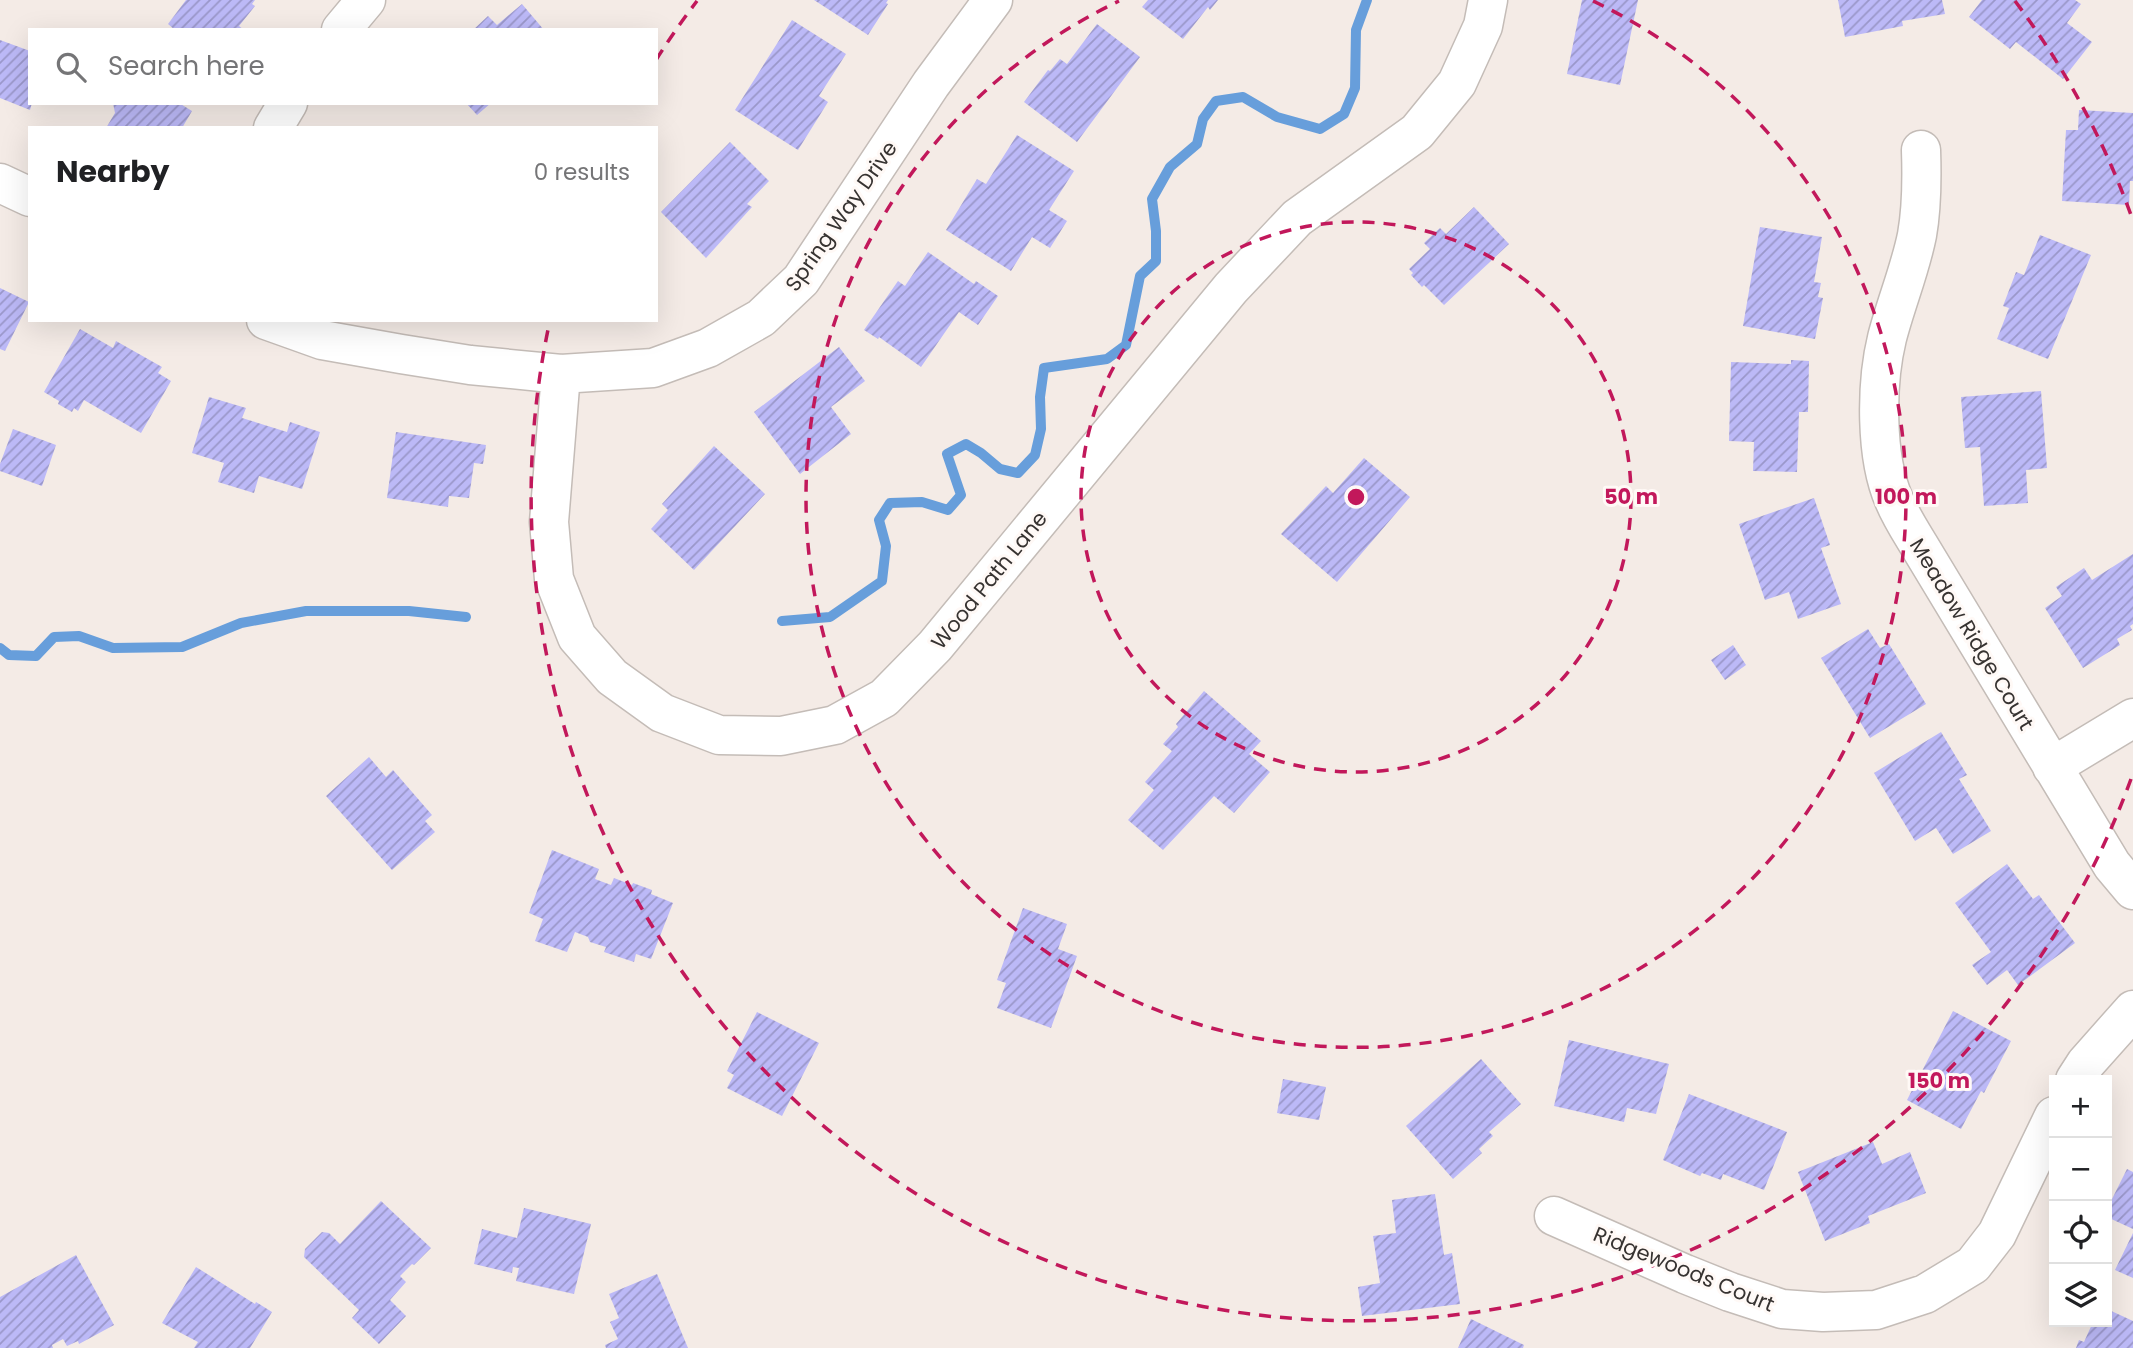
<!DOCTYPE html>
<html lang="en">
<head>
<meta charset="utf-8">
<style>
	:root { --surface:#fff; --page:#f6f6f6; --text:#202124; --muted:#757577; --line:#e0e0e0 }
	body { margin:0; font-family:Poppins,sans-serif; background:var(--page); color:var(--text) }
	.controls { position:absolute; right:21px; bottom:21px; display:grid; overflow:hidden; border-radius:0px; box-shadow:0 7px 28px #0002 }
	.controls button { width:63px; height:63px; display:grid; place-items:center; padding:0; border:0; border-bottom:2px solid var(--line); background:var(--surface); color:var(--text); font:35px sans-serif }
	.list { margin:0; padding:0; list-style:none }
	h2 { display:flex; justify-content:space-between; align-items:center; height:91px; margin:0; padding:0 28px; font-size:30px }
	h2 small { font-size:23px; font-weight:400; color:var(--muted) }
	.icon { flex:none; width:38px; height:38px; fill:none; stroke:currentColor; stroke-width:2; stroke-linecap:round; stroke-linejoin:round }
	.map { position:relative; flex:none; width:2133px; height:1348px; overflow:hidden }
	.search { position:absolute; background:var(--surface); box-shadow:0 7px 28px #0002; left:28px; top:28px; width:630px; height:77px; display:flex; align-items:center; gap:18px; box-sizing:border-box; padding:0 24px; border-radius:0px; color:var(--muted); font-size:26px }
	.panel { position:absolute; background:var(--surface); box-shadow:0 7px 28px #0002; left:28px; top:126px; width:630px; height:196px; border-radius:0px }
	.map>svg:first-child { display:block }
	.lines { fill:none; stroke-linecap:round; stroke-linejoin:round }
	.stream { stroke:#679edb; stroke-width:10 }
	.building { fill:url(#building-hatch) }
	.minor-casing { stroke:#c4bcb7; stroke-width:41 }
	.minor { stroke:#fff; stroke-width:38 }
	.ring { fill:none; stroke:#c2185b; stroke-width:3.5; stroke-dasharray:12 9 }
	.labels { text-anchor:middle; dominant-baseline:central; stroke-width:6; stroke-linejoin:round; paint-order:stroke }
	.street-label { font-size:21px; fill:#373331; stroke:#fff9f6 }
	.centre { fill:#c2185b; stroke:#fff9f6; stroke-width:3.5 }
	.ring-label { font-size:21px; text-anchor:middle; font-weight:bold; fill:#c2185b; stroke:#fff9f6; stroke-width:6; stroke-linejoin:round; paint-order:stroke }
</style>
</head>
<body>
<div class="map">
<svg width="2133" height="1348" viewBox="0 0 2133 1348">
	<defs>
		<pattern id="building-hatch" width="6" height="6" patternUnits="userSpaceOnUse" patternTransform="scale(1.75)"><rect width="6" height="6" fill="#bcb9f7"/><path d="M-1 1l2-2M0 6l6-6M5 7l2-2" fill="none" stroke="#9a97c9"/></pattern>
	</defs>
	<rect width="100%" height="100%" fill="#f4ebe6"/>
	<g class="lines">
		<path class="stream" d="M782,621L830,617L882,581L886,546L879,520L890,503L922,502L948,510L961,495L947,454L966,444L981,453L1000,469L1018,473L1035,455L1041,429L1040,397L1044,368L1107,359L1126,345L1140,276L1156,261V231L1152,199L1170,167L1197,144L1203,119L1216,101L1243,97L1277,117L1320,129L1344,114L1355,88L1356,30L1367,0
			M0,648L9,655L36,656L54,637L79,636L113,648L182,647L241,623L306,611H409L466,617"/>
	</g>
	<path class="building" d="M186,0H255L252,4L255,6L239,26L244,30H175L168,24Z
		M814,0H888L886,3L888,4L868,35Z
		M1148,0H1218L1210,10L1208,7L1183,39L1142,7Z
		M1582,0H1638L1620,85L1567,74Z
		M1838,0H1942L1945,14L1902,21L1903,26L1845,37Z
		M1982,0H2075L2081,4L2067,23L2092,42L2063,79L2016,42L2010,49L1969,17Z
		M522,4L544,30H473L488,16L497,25Z
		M792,20L846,54L819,96L828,102L798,150L735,110Z
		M1097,24L1140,57L1077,142L1024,102L1048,70L1050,71L1060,59L1067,64Z
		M0,40L30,51V103H32L30,110L0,98Z
		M113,103H179L192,111L182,128H106L115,113Z
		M466,103H491L477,115Z
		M2079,110L2133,113V181H2130L2129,205L2062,201L2066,130H2078Z
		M1017,135L1074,171L1049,210L1067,221L1050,248L1032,237L1011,271L946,230L977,179L986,184Z
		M730,142L769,181L747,204L752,207L706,258L661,212Z
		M1474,207L1509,244L1444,305L1424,285L1422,287L1411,275L1413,273L1409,269L1430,249L1424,243L1440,228L1446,234Z
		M1760,227L1822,237L1814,282L1821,283L1818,297L1823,298L1815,339L1743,326Z
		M2040,235L2091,255L2048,359L1997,339L2009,308L2003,306L2016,272L2024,275Z
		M928,252L974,284L976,281L998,296L978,325L959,312L921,367L879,337L878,339L864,330L898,281L905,286Z
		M0,288L29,302L5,351L0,349Z
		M80,329L113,348L116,341L162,367L158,373L171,381L141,433L84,400L78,411L74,408L72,412L58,404L59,401L44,392Z
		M839,347L865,381L831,407L851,434L800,474L754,412Z
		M1791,360L1809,361L1808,412H1799L1797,472L1753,471L1754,442L1729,441L1731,362L1791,364Z
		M2041,391L2047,468L2026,470L2028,503L1984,506L1980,447L1965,448L1961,397Z
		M209,397L246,408L242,418L287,432L290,422L320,432L302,489L259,476L254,493L218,482L224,463L192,453Z
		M13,429L56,445L42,486L0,471V464Z
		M396,432L486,445L483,464L474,463L469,498L449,496L448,507L387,498Z
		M714,446L765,494L694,570L651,529L668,510L662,504Z
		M1364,458L1410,497L1337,582L1281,534L1326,486L1333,493Z
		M1814,498L1830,545L1821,548L1841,604L1798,619L1789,592L1765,600L1739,524Z
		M2133,554V624L2130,626L2132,630L2117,639L2120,645L2083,668L2045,608L2062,596L2056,587L2084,568L2092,580Z
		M1868,629L1880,648L1889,644L1926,704L1870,738L1821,658Z
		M1733,645L1746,665L1725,680L1711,660Z
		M1204,691L1261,741L1249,754L1270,772L1234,813L1214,796L1163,850L1128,820L1154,790L1145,782L1172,751L1163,744L1178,727L1176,724Z
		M1941,732L1967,775L1959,779L1991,831L1953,854L1936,828L1915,841L1874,773Z
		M369,757L386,777L393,770L432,815L425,821L435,832L392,870L326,796Z
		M552,850L599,869L595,879L611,885L614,878L632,885L633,883L652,890L651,894L673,903L651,959L636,954L634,962L604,952L606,947L590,942L588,937L575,932L567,952L535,941L543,919L529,913Z
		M2007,864L2033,899L2039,895L2075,943L2018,985L2007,970L1987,985L1972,965L1991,952L1955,903Z
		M1023,908L1067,924L1058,949L1077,956L1051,1028L997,1008L1006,983L997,980Z
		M1953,1011L2011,1041L1984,1093L1981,1091L1961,1129L1907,1100Z
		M757,1012L819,1043L782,1116L727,1088L734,1075L727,1071Z
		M1569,1040L1669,1064L1656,1114L1627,1108L1624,1122L1554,1106Z
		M1481,1059L1521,1104L1489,1132L1493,1136L1479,1149L1482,1153L1453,1179L1406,1126Z
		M1283,1079L1326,1087L1319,1120L1277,1113Z
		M1689,1094L1787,1132L1764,1190L1723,1174L1721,1180L1702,1173L1700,1176L1663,1160Z
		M1873,1142L1882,1164L1910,1152L1926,1193L1868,1216L1870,1223L1825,1241L1798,1172Z
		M2127,1169L2133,1172V1229L2107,1217V1209Z
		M1435,1194L1444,1255L1452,1253L1460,1304L1362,1316L1358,1287L1380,1283L1373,1236L1396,1233L1392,1200Z
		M381,1201L431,1248L414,1265L412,1264L400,1276L406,1282L390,1300L406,1316L379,1344L352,1318L359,1310L304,1257L305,1249L322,1232L329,1233L340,1244Z
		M524,1208L591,1224L574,1294L516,1281L519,1268L513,1267L512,1273L474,1264L482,1229L517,1238Z
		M2133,1233V1278L2115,1270Z
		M76,1255L114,1325L79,1344L78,1341L67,1346L63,1339L52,1345L53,1348H0V1297Z
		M196,1267L255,1304L256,1302L272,1312L250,1348H194L198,1342L162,1323Z
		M657,1274L688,1348H606L605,1345L618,1339L610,1322L619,1318L609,1294Z
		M2107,1309L2133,1321V1348H2076L2079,1340L2084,1342L2093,1322H2107Z
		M1471,1319L1524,1345L1523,1348H1458Z"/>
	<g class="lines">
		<g class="minor-casing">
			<path id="minor" d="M341,30L366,0
				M273,128L288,103
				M1921,150C1922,179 1922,207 1917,235C1910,270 1896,303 1887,338C1876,383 1875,457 1894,500C1901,517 1911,532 1920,547L2112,865L2133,890
				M0,183L30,197
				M266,320L322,340L401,354L470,365L561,374L653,368L708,348L761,318L801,280L931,84L993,0
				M561,374L549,522L554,579L577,637L612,677L662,713L719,735L781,736L835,725L884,698L935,646L1231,288L1297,218L1417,132L1457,83L1483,26L1488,0
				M2052,767L2133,718
				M2075,1080L2086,1063L2133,1010
				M1554,1216L1685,1274L1730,1292L1782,1309L1823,1312L1876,1310L1925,1294L1973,1265L1997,1234L2054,1116"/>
		</g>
		<use href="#minor" class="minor"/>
	</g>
	<g class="ring">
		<circle cx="1356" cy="497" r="275"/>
		<path d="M1593 1A550 550 0 1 1 1119 1"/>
		<path d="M2131 779A825 825 0 0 1 549 325M656 60A825 825 0 0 1 697 1M2015 1A825 825 0 0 1 2131 215"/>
	</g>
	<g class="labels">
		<g class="street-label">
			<text transform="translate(841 216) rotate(-55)">Spring Way Drive</text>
			<text transform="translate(989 580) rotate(-51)">Wood Path Lane</text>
			<text transform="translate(1972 634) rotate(59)">Meadow Ridge Court</text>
			<text transform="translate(1684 1269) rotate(22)">Ridgewoods Court</text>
		</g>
	</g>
	<circle cx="1356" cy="497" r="10" class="centre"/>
	<g class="ring-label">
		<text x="1631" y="504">50 m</text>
		<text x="1906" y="504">100 m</text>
		<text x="1939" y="1088">150 m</text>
	</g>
</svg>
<div class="controls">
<button>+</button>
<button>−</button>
<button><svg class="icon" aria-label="locate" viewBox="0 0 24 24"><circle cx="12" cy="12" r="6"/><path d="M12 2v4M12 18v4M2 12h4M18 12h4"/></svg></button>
<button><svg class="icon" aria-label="layers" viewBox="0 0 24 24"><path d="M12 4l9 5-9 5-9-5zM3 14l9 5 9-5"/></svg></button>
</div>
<div class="search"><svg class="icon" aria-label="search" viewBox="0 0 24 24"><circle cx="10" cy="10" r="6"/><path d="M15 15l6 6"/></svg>Search here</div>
<section class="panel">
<h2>Nearby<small>0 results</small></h2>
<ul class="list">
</ul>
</section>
</div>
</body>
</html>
